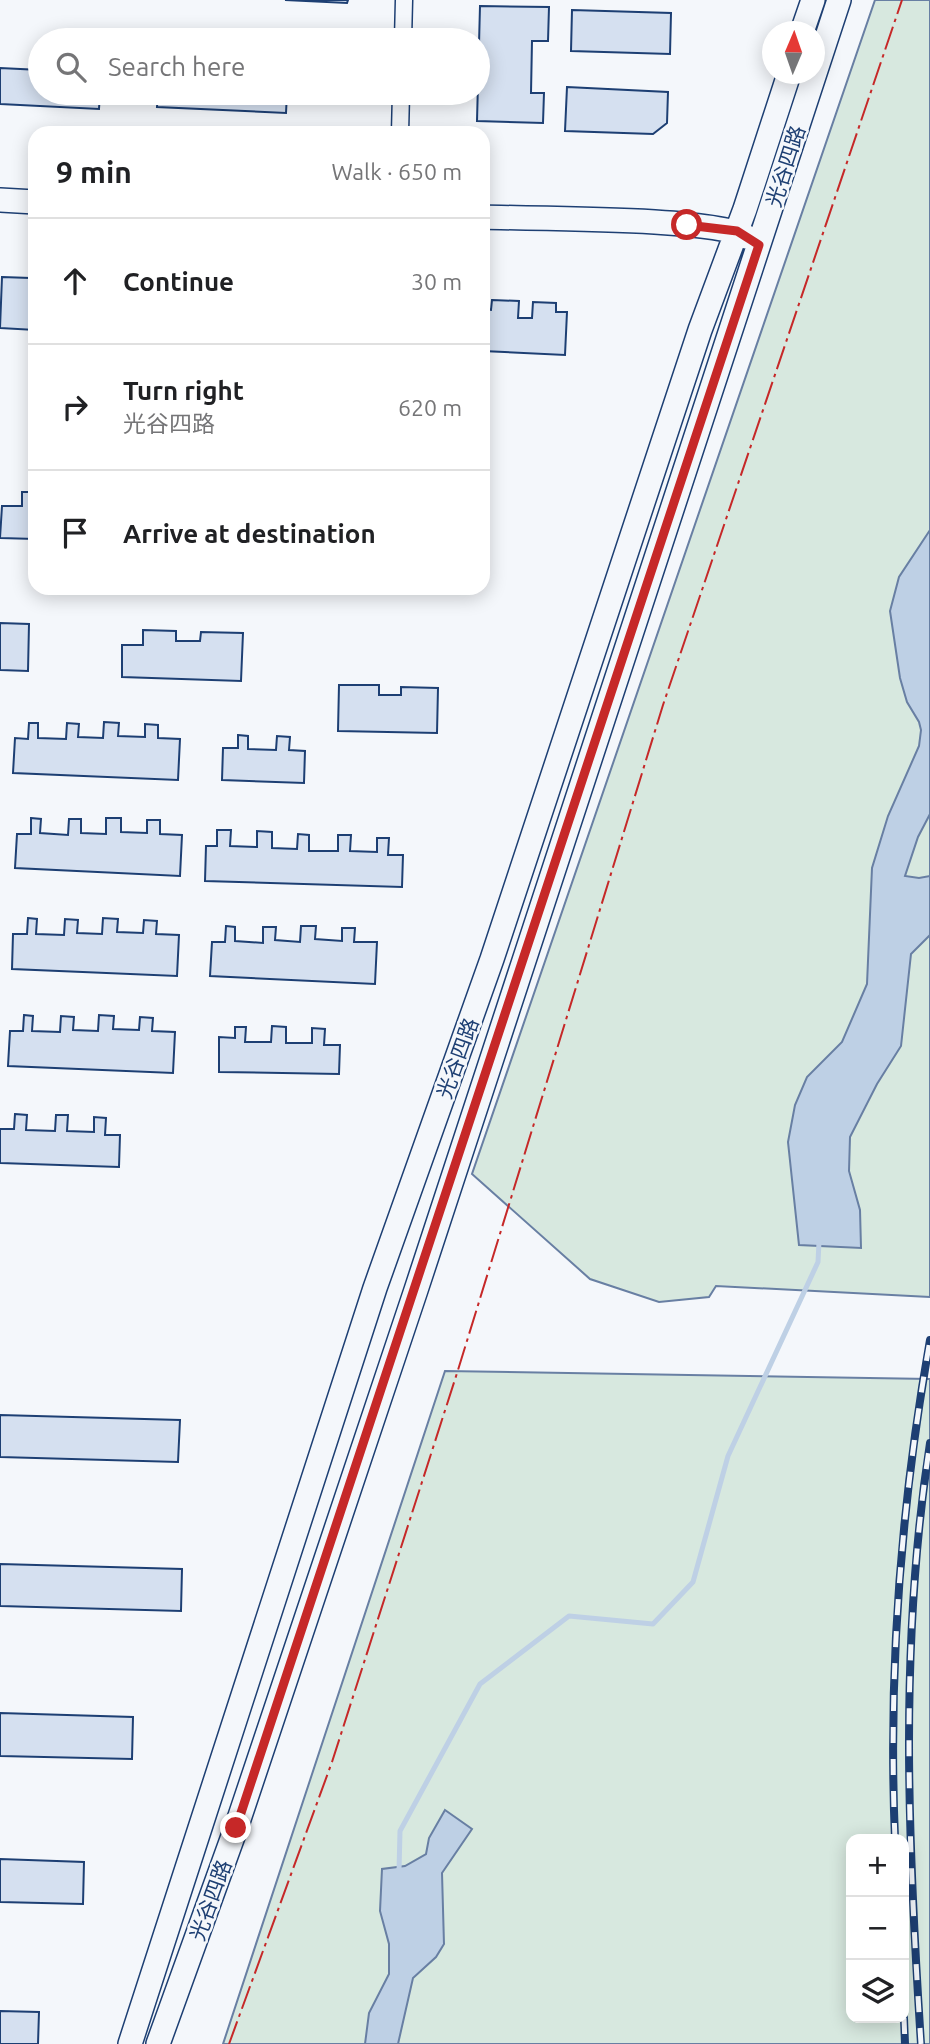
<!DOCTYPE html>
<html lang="en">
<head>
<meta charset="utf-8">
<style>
	:root { --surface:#fff; --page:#f2f2f2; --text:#202124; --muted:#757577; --line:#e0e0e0 }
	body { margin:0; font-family:Ubuntu,"Noto Sans SC",sans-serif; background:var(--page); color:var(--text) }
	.controls { position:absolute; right:21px; bottom:21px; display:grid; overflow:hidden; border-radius:14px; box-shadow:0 4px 18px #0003 }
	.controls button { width:63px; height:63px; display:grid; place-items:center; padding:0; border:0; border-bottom:2px solid var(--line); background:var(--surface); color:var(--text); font:35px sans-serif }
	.compass { position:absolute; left:762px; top:21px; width:63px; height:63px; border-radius:50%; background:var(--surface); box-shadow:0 4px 18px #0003; rotate:2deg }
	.stop { position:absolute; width:21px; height:21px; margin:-16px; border:5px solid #c62828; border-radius:50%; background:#fff }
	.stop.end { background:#c62828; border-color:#fff; box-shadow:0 2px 7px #0008 }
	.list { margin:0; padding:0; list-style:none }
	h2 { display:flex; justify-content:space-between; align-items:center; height:91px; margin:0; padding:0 28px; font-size:30px }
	h2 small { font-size:23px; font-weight:400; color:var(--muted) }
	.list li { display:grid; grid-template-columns:46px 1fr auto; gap:21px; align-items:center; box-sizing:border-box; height:126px; padding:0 28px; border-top:2px solid var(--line) }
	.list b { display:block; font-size:26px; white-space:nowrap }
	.list p { margin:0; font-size:23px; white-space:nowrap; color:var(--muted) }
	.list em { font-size:23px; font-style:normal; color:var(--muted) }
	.icon { flex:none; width:38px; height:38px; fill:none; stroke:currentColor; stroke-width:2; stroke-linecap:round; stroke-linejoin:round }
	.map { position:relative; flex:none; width:930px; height:2044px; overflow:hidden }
	.search { position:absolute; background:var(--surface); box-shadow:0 4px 18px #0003; left:28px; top:28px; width:462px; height:77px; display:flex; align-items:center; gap:18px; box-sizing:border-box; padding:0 24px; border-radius:38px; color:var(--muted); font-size:26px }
	.panel { position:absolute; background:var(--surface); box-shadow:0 4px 18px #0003; left:28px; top:126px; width:462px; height:469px; border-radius:21px }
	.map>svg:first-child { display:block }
	.green { fill:#d7e8df; stroke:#687fa3; stroke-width:2; fill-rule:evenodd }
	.water { fill:#bed0e5; stroke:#687fa3; stroke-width:2 }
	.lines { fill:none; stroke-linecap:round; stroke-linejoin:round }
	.stream { stroke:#bed0e5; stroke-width:5 }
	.building { fill:#d5e0f0; stroke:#1d3f73; stroke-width:2 }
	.street-casing { stroke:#1d3f73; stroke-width:19 }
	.secondary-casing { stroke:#1d3f73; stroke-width:26 }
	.street { stroke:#f4f7fb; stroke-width:16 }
	.secondary { stroke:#f4f7fb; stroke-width:23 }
	.rail-casing { stroke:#1d3f73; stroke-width:8 }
	.rail { stroke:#f4f7fb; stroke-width:5; stroke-dasharray:16; stroke-linecap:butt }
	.power { stroke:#c62828; stroke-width:2; stroke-dasharray:24 5 3.5 5; stroke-linecap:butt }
	.route { stroke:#c62828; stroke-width:9 }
	.labels { text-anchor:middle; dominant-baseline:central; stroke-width:5; stroke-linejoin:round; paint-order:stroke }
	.street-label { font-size:21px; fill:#1d3f73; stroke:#f4f7fb }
</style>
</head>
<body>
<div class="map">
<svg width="930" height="2044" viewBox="0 0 930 2044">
	<rect width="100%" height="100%" fill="#f4f7fb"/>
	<path class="green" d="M875,0H930V1297L716,1286L709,1297L659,1302L590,1279L472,1174Z
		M445,1371L930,1379V2044H223ZM851,1839H904V2018H851Z"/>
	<path class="water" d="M930,530V814L918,837L905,876L919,878L930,876V935L911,954L901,1046L877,1084L850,1137L849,1171L860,1210L861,1248L799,1245L788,1142L795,1105L807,1077L842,1042L867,984L872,868L888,816L919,746L921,730L919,722L907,702L900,678L890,611L899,577Z
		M445,1810L472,1829L442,1873L444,1944L436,1957L413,1978L398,2044H365L369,2013L389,1974V1944L380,1911L382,1869L405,1866L426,1854L429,1838Z"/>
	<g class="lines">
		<path class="stream" d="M399,1871L400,1831L480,1684L569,1616L653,1624L693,1582L728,1456L818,1262L819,1242"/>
	</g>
	<path class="building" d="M285,0H348L347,3Z
		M480,6L549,7L548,41H532L531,93H544L543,123L477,121Z
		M572,10L671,13L670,54L571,51Z
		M0,68L40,70V93H100L99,109L0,104Z
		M567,87L668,92L667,123L653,134L565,131Z
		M158,93H287L286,113L157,107Z
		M2,277L30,278L29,294L35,295V330L0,328Z
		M492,300L519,301L518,318H532L533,302L556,303V312H567L565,355L483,351V309L491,310Z
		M22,492H35V539L0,538L2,506H22Z
		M0,623L29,624L28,671L0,670Z
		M143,630L176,631V641H200L201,632L243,633L241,681L122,677V645H143Z
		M339,685H379V695H401V687L438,688L437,733L338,731Z
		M104,722L119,723L118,736L145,737V724L158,725V738L180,739L178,780L13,773L15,738L28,739L29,723H38V738L66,739L67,723L79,724L78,737L103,738Z
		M238,735L248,736V749L276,750L277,736L290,737L289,750L305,751L304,783L222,780L223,748H238Z
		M31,818L41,819L40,833L68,835L69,819H81V833L106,834V818H121V832L147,833V820H160V834L182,835L180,876L15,868L17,834H31Z
		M217,830H231L230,846L257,847V831L272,832V848L297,849L298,834L309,835V851H338V835H351L350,851L377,852V838H389L388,855H403L402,887L205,881L206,846H217Z
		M28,918L37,919L36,934L64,935L65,919L78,920L77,933L102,934L103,918L118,919L117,932L143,933L144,920L157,921L156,934L179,935L177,976L12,969L13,934H27Z
		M226,926L235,927V941L263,943V927H276L275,940L300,942L301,926H316L315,939L342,941V928H355L354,942H377L375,984L210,976L212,942H225Z
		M24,1015L33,1016L32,1031L60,1032L61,1016L74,1017L73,1030L98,1031L99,1015L114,1016L113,1029L139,1030L140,1017L153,1018L152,1031L175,1032L173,1073L8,1066L10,1031H23Z
		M272,1026L286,1027V1043H312V1028L325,1029L324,1045H340L339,1074L219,1072V1037L235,1038V1027H246L245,1042H271Z
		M15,1114L27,1115L26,1130L55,1131L56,1115H68L67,1131L94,1132V1117L106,1118L105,1135H120L119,1167L0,1163V1129H14Z
		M0,1415L180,1420L178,1462L0,1457Z
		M0,1564L182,1569L181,1611L0,1606Z
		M0,1713L133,1717L132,1759L0,1756Z
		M0,1859L84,1862L83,1904L0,1902Z
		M0,2011L39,2012L38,2044H0Z"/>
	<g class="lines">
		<g class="street-casing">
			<path id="street" d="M403,40L404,0
				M400,133L401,93"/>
		</g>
		<g class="secondary-casing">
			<path id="secondary" d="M802,32L813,0
				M0,200L35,202
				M483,217C531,219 716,217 747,237
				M130,2044L375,1288L492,959L700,330L745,209L789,74
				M158,2044L236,1828L416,1290L839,0"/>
		</g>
		<use href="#street" class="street"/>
		<use href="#secondary" class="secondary"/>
		<g class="rail-casing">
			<path id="rail" d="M895,1839C888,1673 901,1504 930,1340
				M904,2018L905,2044
				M921,2044C908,1843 899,1643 930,1443"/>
		</g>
		<use href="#rail" class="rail"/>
		<path class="power" d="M229,2044L332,1762L458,1370L663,705L902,0"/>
	</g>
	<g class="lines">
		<path class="route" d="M236,1828L759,245L737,231L687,225"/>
	</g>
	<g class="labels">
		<g class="street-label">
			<text transform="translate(785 166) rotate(-72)">光谷四路</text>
			<text transform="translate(457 1058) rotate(-70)">光谷四路</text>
			<text transform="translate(210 1900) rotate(-70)">光谷四路</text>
		</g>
	</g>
</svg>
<div class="controls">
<button>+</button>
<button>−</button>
<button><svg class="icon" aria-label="layers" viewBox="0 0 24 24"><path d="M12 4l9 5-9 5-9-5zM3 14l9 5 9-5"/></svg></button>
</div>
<svg class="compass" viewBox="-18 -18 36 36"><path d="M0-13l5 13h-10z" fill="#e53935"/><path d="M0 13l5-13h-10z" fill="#757577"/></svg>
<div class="stop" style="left:687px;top:225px"></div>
<div class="stop end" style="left:236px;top:1828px"></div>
<div class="search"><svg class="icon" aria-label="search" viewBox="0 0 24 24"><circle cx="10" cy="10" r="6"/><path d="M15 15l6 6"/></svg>Search here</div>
<section class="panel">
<h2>9 min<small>Walk · 650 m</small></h2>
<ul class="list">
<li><svg class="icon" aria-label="ahead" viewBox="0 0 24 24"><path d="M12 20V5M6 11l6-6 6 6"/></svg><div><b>Continue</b></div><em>30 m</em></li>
<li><svg class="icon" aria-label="right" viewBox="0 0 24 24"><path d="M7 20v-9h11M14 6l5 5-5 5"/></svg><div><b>Turn right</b><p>光谷四路</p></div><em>620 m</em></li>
<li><svg class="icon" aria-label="arrive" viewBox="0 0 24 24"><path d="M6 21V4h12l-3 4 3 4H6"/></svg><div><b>Arrive at destination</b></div></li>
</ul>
</section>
</div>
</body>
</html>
